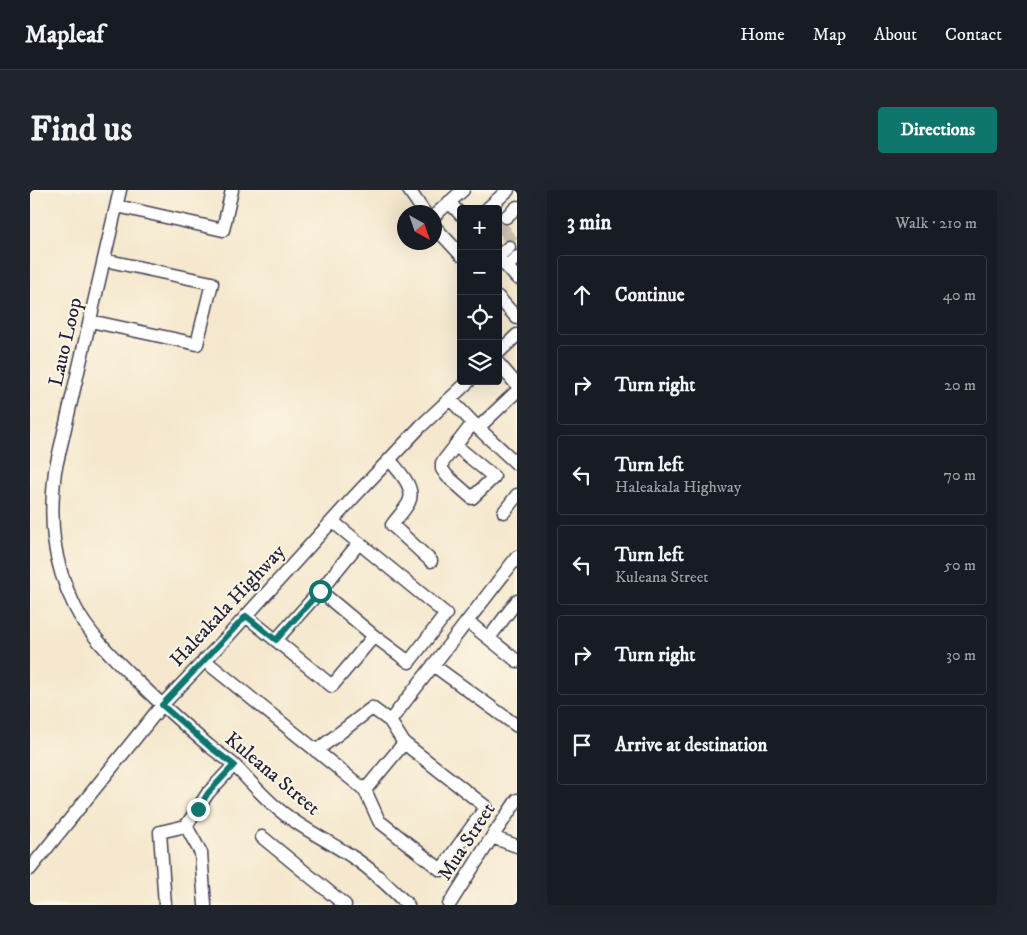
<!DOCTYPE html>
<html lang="en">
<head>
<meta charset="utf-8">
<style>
	:root { --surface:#171b24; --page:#20242c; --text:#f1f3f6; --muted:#9ea1a6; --line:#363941; --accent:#0f766e }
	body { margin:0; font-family:"IM FELL DW Pica",serif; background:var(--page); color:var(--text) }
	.controls { position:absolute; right:15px; top:15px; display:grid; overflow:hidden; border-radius:5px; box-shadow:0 5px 20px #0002 }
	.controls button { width:45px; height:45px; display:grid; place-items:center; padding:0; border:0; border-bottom:1px solid var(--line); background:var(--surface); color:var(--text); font:25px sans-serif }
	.compass { position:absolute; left:367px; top:15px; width:45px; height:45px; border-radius:50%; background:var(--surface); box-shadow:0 5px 20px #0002; rotate:140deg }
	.stop { position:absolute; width:15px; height:15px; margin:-11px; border:4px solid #0f766e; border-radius:50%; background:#fff }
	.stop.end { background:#0f766e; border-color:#fff; box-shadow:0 1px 5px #0008 }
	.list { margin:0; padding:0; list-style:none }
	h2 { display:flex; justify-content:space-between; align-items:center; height:65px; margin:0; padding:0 20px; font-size:21px }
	h2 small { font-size:16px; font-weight:400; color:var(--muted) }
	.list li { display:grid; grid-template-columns:32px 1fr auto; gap:15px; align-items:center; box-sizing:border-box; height:80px; margin:0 10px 10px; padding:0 10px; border:1px solid var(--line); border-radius:5px }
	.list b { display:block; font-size:19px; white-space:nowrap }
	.list p { margin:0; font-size:16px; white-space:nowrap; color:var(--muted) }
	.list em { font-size:16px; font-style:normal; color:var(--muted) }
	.icon { flex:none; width:28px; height:28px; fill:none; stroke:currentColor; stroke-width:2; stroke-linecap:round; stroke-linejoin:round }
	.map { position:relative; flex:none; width:487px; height:715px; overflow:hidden; border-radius:5px }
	header { display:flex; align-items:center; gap:30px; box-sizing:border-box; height:70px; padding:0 25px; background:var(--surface); border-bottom:1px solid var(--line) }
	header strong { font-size:24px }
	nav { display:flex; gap:28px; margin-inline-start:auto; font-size:18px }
	.intro { display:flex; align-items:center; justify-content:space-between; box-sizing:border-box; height:120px; padding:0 30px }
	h1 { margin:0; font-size:35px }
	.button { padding:12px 22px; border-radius:5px; background:var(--accent); color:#fff; font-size:18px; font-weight:700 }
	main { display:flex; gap:30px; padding:0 30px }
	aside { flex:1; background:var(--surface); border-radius:5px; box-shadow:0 5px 20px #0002 }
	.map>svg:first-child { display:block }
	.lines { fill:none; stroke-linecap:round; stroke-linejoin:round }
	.minor-tunnel { stroke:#cbc0b1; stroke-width:12; stroke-dasharray:12 6; stroke-linecap:butt }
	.minor-casing { stroke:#424051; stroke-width:15 }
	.minor { stroke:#fff; stroke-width:12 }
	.route { stroke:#0f766e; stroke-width:6 }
	.labels { text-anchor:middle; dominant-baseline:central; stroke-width:4; stroke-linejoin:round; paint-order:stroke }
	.street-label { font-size:20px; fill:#22223b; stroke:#fcf5e5 }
</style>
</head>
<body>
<header>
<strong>Mapleaf</strong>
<nav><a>Home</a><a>Map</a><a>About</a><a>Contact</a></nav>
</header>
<div class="intro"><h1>Find us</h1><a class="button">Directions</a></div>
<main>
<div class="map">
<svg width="487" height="715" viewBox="0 0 487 715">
	<rect width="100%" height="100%" fill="#fcf5e5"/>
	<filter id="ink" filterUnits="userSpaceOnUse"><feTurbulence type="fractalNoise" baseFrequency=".02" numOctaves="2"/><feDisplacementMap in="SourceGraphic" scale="10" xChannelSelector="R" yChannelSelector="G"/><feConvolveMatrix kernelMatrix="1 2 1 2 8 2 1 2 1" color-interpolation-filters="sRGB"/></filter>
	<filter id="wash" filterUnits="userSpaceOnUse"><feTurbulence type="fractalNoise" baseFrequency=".0096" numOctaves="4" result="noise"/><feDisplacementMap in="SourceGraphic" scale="20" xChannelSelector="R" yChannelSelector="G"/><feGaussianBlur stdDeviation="1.12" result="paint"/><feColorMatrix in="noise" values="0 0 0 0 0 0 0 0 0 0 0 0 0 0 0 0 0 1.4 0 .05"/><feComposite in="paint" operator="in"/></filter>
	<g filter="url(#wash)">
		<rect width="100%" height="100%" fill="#f5e8ce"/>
	</g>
	<g filter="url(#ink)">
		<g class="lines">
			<path class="minor-tunnel" d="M467,19L468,18
				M468,42L480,31
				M475,52L487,41"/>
			<g class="minor-casing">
				<path id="minor" d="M90,0L25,281C19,331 22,371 45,417C58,444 87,471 108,492C131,514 154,535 178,555C187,563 197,568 205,576C222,593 237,612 257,626C277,641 300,652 321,666C342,679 360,698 378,715
					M379,0L394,22
					M419,12L431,25
					M87,16L193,40L202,0
					M457,19L478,0
					M404,26L433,0
					M476,27L487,17
					M404,36L431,65
					M468,67L487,88
					M468,67L479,57
					M477,76L487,67
					M468,107L487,128
					M60,131L167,154L182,93L74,70
					M468,163L487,145
					M468,173L487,195
					M420,209L448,238L487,274
					M448,238L487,201
					M425,255L464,287L442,308L417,286L412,279V273L443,233
					M360,270C368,281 386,297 379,312C375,320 367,328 362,335L401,371
					M474,322L487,305
					M329,353L416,424L379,472L344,446
					M290,401L329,353L302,331
					M216,426L302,496L344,446L290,401L246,450
					M437,431L487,471
					M459,448L487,411
					M174,470L335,600L349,631L411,680L456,617L374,553L360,531L342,518L286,561
					M403,475L487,536
					M360,531L487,367
					M335,600L374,553
					M156,636L171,663L175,715
					M232,647L315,715
					M462,647L487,656
					M0,679L132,515L199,445L322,309L391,236L439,191
					M135,715L130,642L156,636L178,603L204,575
					M419,715L462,647L487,610"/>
			</g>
			<use href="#minor" class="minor"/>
		</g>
	</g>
	<g class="lines" filter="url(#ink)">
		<path class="route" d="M168,619L178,603L204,575L180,557L132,515L216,426L246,450L290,401"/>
	</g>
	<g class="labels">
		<g class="street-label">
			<text transform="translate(36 152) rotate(-77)">Lauo Loop</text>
			<text transform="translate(198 416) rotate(-47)">Haleakala Highway</text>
			<text transform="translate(242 584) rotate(40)">Kuleana Street</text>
			<text transform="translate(437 652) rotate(-57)">Mua Street</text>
		</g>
	</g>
</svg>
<div class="controls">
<button>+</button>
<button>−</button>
<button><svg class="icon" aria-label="locate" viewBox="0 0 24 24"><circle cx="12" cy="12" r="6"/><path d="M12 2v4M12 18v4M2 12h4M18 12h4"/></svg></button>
<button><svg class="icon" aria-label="layers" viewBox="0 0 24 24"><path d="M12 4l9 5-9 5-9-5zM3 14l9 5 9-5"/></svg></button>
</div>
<svg class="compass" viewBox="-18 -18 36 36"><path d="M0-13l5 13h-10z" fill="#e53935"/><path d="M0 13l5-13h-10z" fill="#9ea1a6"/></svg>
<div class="stop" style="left:290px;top:401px"></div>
<div class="stop end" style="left:168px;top:619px"></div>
</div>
<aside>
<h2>3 min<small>Walk · 210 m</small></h2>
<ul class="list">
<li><svg class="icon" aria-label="ahead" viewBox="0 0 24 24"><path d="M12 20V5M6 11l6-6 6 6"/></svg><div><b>Continue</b></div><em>40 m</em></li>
<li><svg class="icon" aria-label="right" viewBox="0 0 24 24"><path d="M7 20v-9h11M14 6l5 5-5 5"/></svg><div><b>Turn right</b></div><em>20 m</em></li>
<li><svg class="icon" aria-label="left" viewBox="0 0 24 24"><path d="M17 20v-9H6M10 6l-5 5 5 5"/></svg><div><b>Turn left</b><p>Haleakala Highway</p></div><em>70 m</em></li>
<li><svg class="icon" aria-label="left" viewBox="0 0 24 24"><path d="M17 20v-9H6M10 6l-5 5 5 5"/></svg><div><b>Turn left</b><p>Kuleana Street</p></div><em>50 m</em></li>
<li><svg class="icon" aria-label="right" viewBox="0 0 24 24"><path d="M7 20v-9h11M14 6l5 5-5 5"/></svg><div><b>Turn right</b></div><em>30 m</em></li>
<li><svg class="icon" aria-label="arrive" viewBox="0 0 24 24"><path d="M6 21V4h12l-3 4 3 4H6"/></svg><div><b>Arrive at destination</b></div></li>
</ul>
</aside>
</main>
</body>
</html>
